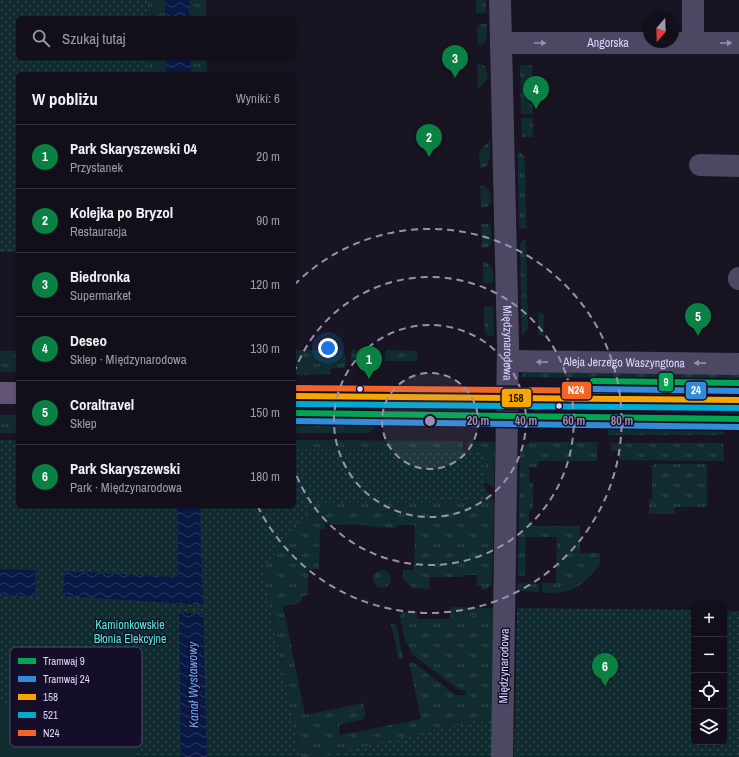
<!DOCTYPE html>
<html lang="pl">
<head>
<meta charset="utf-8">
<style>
	:root { --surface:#120f1a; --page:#1f1d27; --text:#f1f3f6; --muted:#9c9ca2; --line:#312f39; --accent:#0b8043 }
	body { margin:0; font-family:"Archivo Narrow",sans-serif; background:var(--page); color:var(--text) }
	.controls { position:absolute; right:12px; bottom:12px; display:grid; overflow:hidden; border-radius:6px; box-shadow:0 1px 3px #0004 }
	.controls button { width:36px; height:36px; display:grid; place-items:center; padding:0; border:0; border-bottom:1px solid var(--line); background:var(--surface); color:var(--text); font:20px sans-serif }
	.compass { position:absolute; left:643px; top:12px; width:36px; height:36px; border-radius:50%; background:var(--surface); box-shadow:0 1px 3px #0004; rotate:199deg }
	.you { position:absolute; left:328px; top:348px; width:14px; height:14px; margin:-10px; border:3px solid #fff; border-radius:50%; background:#1a73e8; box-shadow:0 0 0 6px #1a73e833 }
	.badge { display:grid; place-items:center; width:26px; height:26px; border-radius:50%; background:var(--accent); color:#fff; font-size:13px; font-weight:700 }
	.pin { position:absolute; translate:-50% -33px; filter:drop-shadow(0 1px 2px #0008) }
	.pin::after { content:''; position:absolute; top:21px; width:14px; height:12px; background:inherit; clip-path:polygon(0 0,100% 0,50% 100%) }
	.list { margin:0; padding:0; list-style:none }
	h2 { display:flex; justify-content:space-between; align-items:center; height:52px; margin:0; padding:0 16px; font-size:17px }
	h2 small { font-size:13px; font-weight:400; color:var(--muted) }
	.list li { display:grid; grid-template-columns:26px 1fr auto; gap:12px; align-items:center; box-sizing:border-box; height:64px; padding:0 16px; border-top:1px solid var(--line) }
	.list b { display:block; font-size:15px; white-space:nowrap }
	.list p { margin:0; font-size:13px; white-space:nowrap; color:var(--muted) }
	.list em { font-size:13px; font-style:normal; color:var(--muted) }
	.icon { flex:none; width:22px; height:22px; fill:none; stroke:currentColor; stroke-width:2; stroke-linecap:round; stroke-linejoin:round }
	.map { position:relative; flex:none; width:739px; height:757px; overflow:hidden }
	.search { position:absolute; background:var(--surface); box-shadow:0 1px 3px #0004; left:16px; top:16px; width:280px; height:44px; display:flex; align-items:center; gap:10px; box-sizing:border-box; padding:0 14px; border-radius:6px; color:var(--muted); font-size:15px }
	.panel { position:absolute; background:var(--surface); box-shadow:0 1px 3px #0004; left:16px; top:72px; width:280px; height:436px; border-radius:6px }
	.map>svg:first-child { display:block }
	.grass { fill:url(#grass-tufts) }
	.park { fill:url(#park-dots) }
	.pitch { fill:#112c30 }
	.water { fill:url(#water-waves) }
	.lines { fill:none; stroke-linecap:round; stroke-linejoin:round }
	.minor { stroke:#4c4863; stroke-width:22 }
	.major { stroke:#625274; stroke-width:22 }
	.bus-1-casing { stroke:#150e28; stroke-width:9 }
	.bus-2-casing { stroke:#150e28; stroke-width:9 }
	.bus-3-casing { stroke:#150e28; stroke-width:9 }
	.bus-1 { stroke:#f7a600; stroke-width:6 }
	.bus-2 { stroke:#00a9ce; stroke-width:6 }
	.bus-3 { stroke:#f26522; stroke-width:6 }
	.tram-1-casing { stroke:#150e28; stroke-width:9 }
	.tram-2-casing { stroke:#150e28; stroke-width:9 }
	.tram-1 { stroke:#00a651; stroke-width:6 }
	.tram-2 { stroke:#338bd7; stroke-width:6 }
	.oneway { fill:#958eb1 }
	.ring { fill:none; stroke:#9991b2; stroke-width:2; stroke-dasharray:7 5 }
	.bus-dot { fill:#ded4ff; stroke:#150e28; stroke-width:1.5 }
	.labels { text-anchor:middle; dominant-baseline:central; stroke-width:3; stroke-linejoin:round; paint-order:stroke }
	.street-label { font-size:12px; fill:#ded4ff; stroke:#150e28 }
	.park-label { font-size:12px; fill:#58e7d2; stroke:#150e28 }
	.water-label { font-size:13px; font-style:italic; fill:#62a6ff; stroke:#150e28 }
	.key { fill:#150e28; stroke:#514968; stroke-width:1 }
	.key-label { font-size:11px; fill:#ded4ff }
	.centre { fill:#9991b2; stroke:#150e28; stroke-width:2 }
	.ring-label { font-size:12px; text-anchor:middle; font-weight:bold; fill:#9991b2; stroke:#150e28; stroke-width:3; stroke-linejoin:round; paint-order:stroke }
	.line-badge { stroke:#150e28; stroke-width:1.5 }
	.badge-label { font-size:11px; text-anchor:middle; font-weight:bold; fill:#fff }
	.pale-badge-label { font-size:11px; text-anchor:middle; font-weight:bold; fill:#111 }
</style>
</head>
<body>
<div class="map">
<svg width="739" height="757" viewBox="0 0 739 757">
	<defs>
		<pattern id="grass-tufts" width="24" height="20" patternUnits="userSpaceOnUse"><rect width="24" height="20" fill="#112c30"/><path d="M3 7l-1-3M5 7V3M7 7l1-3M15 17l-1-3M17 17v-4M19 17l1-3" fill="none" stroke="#334a4f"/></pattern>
		<pattern id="park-dots" width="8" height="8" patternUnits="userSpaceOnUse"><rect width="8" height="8" fill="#112c30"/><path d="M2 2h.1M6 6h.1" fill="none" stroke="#334a4f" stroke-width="1.8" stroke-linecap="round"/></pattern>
		<pattern id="water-waves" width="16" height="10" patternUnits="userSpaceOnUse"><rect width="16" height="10" fill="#091845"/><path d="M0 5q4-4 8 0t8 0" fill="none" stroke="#2c3961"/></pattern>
	</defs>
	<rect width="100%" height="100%" fill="#181422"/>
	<path class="grass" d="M147,0H206V18H148Z
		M476,0H486V13H476Z
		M480,24H487V36L485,43L478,46L477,28Z
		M149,58H207V74H149Z
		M477,63L485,66L488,78L478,89Z
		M520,65H532L533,114H521Z
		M521,118H533V137H522Z
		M490,140V158L487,166L480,168L479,151Z
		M518,150L525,157L526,229L519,228Z
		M480,185C490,187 491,193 491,202L487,207H481Z
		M481,224H488L491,227L492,243L489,247L482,248Z
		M523,240H526L528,328L522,336L520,243Z
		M483,262L487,263L493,268V283H483Z
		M493,306L494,335L488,336L485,332L484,307Z
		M538,311L544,316L543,335H538Z
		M294,350H341L346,356L345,368H331L330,374L294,375Z
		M351,350L378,351L380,353L379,361H351Z
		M386,350L417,351L418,361H384Z
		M0,351H18V372H0Z
		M524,371H739V379L521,377Z
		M0,415H18V433H0Z
		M294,417H353V420L377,421L376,425L370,433H294Z
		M611,421H722L724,435H608V426Z
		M294,440L463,441L462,471L294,468Z
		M468,441L495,442L494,488C469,469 468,475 468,441Z
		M530,442H598L597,461H538L537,467H529V482L533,483V510H529V526H580V553H600V565C578,589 575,593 542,593V583H556L557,537H526L525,576L518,575L520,449Z
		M611,443H723L724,461L619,460V451H611Z
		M654,464H707V507H675V514H649V499H652V467Z
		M294,476L477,483L485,488L494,501L492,585L487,589L482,590L481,586H477V575H463V577H430L429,589L413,588L403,579V570H414L415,525H397V528L370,527L369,525L325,524V529H320L319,569H308V595L303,596L300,603L283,606L305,715L363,703L365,714L364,719L339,725L340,735L421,719L409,663L413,662L456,695H466V690H459L413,655L405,640L400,617L402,612L417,611V619H450V610L452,607L492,608L498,617L495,718L330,757H300L263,570L294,506Z
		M373 579a9 9 0 1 1 18 0a9 9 0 1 1-18 0Z
		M517,583L539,584V592L517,591Z
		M391,624H396L403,658L399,659Z"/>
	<path class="park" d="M0,0H147L148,18H18V58H149V74H18V252H0Z
		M0,440H18V506H294V450L485,451L484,501L311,502L305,510L308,515L301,524L296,523L263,570L300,757H0Z
		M517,608L694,610V742H724V611H739V757H514Z
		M495,718L494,757H318L479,720L480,722Z"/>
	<path class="pitch" d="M0,705L138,710L136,757H0Z"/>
	<path class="water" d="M165,0H189V18H165Z
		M166,58H190L191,74H167Z
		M178,506H200L203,605L62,596L65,571L178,577Z
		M0,569L35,570V596L0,595Z
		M179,612L203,614L207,757H181Z"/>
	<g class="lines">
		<g class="minor">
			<path id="s1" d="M500,0L508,345L502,757"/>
			<path id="s2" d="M501,43H739"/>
			<path d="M693,43V0"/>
			<path d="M700,165L739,166"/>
			<path d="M739,278V279"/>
			<path id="s3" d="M509,361L739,364"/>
		</g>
		<path class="major" d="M0,393H18
			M294,396L739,400"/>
		<g class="bus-1-casing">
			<path id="bus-1" d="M294,396L739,400"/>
		</g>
		<g class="bus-2-casing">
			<path id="bus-2" d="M294,404L739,408"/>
		</g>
		<g class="bus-3-casing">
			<path id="bus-3" d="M294,388L739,392"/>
		</g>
		<use href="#bus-1" class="bus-1"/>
		<use href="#bus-2" class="bus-2"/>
		<use href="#bus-3" class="bus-3"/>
		<g class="tram-1-casing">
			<path id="tram-1" d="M593,381L739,383
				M294,413L739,419"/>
		</g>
		<g class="tram-2-casing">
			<path id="tram-2" d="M593,389L739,391
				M294,421L739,427"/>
		</g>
		<use href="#tram-1" class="tram-1"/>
		<use href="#tram-2" class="tram-2"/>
	</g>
	<defs><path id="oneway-solid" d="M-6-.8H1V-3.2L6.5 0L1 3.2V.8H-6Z"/></defs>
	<g class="oneway">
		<use href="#oneway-solid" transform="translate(540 43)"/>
		<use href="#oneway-solid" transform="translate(726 43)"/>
		<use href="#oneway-solid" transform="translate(542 362) rotate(-179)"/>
		<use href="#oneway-solid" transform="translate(700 363) rotate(-179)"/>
	</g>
	<circle cx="430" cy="421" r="48" fill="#9991b2" fill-opacity=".12"/>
	<g class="ring">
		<circle cx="430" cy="421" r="48"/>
		<circle cx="430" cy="421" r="96"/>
		<path d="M294 373A144 144 0 1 1 294 469"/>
		<path d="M294 285A192 192 0 1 1 258 507"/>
	</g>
	<g class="bus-dot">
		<circle cx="360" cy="389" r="3.5"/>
		<circle cx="559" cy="406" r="3.5"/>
	</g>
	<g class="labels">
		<g class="street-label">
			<text stroke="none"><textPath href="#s2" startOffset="107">Angorska</textPath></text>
			<text stroke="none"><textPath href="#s1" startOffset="343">Międzynarodowa</textPath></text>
			<text stroke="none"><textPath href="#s3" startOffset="115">Aleja Jerzego Waszyngtona</textPath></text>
			<text transform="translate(504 666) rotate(-89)">Międzynarodowa</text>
		</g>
		<g class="park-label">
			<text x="130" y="625">Kamionkowskie<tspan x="130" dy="14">Błonia Elekcyjne</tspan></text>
		</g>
		<g class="water-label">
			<text transform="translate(193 685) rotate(-91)">Kanał Wystawowy</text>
		</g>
	</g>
	<rect x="10" y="647" width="132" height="100" rx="6" class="key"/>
	<rect x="18" y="658" width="18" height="6" fill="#00a651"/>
	<rect x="18" y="676" width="18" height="6" fill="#338bd7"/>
	<rect x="18" y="694" width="18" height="6" fill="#f7a600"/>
	<rect x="18" y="712" width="18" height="6" fill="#00a9ce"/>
	<rect x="18" y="730" width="18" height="6" fill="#f26522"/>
	<g class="key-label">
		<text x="43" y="665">Tramwaj 9</text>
		<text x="43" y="683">Tramwaj 24</text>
		<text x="43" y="701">158</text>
		<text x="43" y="719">521</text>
		<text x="43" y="737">N24</text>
	</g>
	<circle cx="430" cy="421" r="6" class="centre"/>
	<g class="ring-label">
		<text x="478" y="425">20 m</text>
		<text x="526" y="425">40 m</text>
		<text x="574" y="425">60 m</text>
		<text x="622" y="425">80 m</text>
	</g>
	<g class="line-badge">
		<rect x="658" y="372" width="16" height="20" rx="4" fill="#00a651"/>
		<rect x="685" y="381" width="22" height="19" rx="4" fill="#338bd7"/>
		<rect x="561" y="381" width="31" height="19" rx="4" fill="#f26522"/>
		<rect x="501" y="388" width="31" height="20" rx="4" fill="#f7a600"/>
	</g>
	<g class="badge-label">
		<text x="666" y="386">9</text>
		<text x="696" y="394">24</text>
		<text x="576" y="394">N24</text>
	</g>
	<g class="pale-badge-label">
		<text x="516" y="402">158</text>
	</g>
</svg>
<div class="controls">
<button>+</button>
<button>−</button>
<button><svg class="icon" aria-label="locate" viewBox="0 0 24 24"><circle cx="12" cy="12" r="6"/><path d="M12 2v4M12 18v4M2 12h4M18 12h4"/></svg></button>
<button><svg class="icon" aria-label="layers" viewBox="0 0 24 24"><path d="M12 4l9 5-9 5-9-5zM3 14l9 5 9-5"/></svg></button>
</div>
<svg class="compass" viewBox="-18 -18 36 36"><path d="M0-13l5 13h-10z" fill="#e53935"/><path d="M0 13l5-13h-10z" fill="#9c9ca2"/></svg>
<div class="you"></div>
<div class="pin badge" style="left:369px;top:379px">1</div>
<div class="pin badge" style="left:429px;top:157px">2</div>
<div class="pin badge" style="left:455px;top:78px">3</div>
<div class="pin badge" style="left:536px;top:109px">4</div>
<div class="pin badge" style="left:698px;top:336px">5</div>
<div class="pin badge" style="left:605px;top:686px">6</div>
<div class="search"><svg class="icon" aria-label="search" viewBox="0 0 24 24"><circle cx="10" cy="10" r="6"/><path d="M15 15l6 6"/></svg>Szukaj tutaj</div>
<section class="panel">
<h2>W pobliżu<small>Wyniki: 6</small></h2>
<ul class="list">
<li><span class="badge">1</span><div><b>Park Skaryszewski 04</b><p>Przystanek</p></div><em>20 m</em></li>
<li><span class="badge">2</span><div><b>Kolejka po Bryzol</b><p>Restauracja</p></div><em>90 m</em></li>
<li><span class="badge">3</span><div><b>Biedronka</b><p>Supermarket</p></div><em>120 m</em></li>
<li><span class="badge">4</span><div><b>Deseo</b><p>Sklep · Międzynarodowa</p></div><em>130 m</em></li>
<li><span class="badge">5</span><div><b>Coraltravel</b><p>Sklep</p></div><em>150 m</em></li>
<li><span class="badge">6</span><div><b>Park Skaryszewski</b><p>Park · Międzynarodowa</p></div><em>180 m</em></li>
</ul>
</section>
</div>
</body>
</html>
